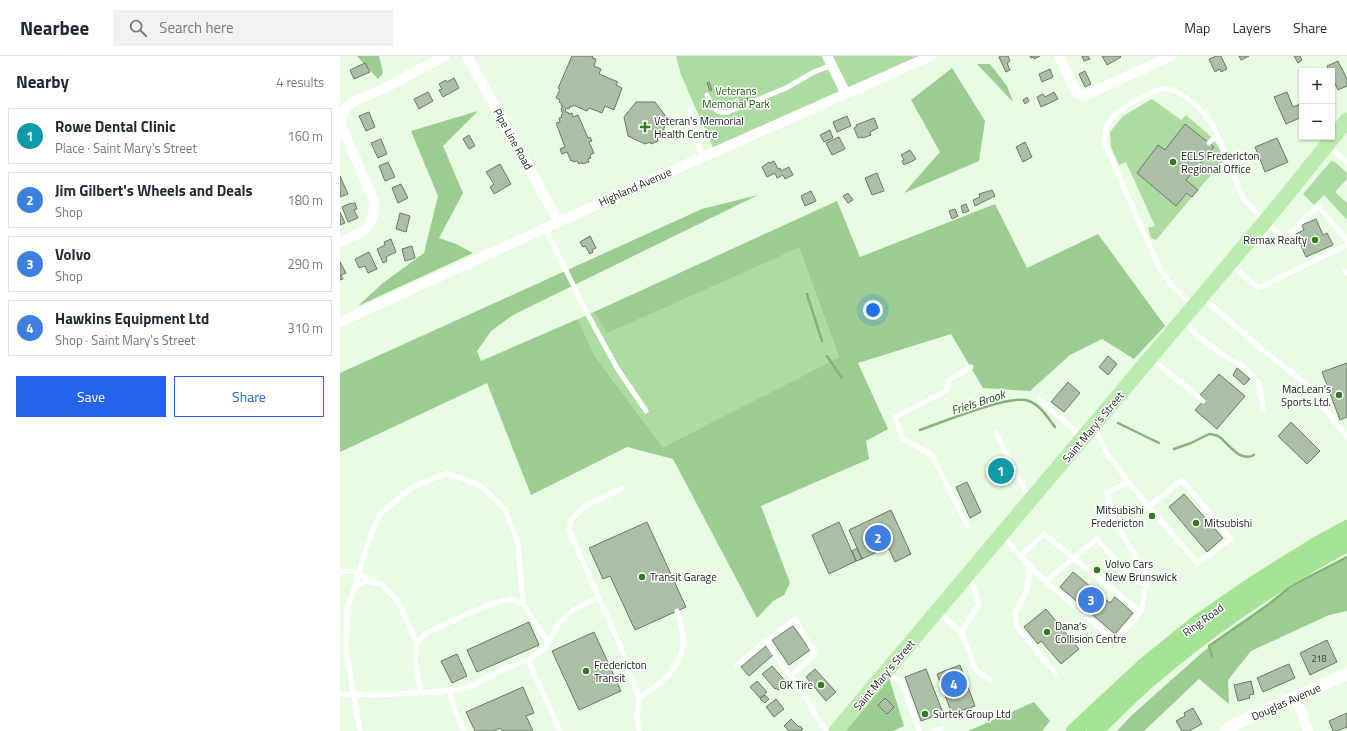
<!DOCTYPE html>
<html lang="en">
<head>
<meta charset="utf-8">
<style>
	:root { --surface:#fff; --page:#f2f2f3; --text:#1f2937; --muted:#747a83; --line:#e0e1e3; --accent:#2563eb }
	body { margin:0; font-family:"Titillium Web",sans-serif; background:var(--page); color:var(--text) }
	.controls { position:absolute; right:12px; top:12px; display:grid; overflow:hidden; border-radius:0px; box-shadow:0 1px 3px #0004 }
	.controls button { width:36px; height:36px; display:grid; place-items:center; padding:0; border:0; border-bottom:1px solid var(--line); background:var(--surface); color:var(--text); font:20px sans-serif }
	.you { position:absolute; left:533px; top:254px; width:14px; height:14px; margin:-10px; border:3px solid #fff; border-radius:50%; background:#1a73e8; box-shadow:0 0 0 6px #1a73e833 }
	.badge { display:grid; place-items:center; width:26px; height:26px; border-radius:50%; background:var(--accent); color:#fff; font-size:13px; font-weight:700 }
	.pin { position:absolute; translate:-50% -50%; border:2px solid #fff; box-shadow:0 1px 4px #0006 }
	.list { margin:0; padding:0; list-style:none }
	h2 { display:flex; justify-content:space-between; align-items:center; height:52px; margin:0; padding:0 16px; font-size:17px }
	h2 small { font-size:13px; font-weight:400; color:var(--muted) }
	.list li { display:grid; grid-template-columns:26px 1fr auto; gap:12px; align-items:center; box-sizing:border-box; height:56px; margin:0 8px 8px; padding:0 8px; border:1px solid var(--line); border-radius:0px }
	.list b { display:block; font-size:15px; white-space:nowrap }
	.list p { margin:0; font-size:13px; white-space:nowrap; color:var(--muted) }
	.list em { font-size:13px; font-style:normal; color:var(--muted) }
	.actions { display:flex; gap:8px; padding:12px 16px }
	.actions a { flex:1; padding:9px 0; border:1px solid var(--accent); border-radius:0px; text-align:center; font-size:14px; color:var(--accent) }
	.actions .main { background:var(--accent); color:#fff }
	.icon { flex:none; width:22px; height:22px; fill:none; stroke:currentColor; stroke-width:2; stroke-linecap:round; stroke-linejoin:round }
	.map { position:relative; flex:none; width:1007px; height:675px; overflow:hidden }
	header { display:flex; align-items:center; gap:24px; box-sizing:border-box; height:56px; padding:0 20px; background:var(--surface); border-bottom:1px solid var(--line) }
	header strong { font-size:19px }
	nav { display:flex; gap:22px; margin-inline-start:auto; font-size:14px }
	.search { width:280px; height:36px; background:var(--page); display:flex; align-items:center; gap:10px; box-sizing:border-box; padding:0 14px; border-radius:0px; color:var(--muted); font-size:15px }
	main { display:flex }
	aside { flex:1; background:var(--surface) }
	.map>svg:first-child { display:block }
	.green { fill:#addba2 }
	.forest { fill:#9ccc91 }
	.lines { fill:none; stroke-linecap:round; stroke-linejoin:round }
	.stream { stroke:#85b37a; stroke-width:2.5 }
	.building { fill:#abbfa6; stroke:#697b65 }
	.service { stroke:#fff; stroke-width:5 }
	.minor { stroke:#fff; stroke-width:10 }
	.tertiary { stroke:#fff; stroke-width:12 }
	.primary { stroke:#bbebaf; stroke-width:15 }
	.trunk { stroke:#a4e494; stroke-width:16 }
	.poi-dot { fill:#337b20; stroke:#fff; stroke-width:1.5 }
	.labels { text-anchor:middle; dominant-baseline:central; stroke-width:3; stroke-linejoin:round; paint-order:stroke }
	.number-label { font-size:9px; fill:#3a4437 }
	.park-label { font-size:11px; fill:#1b5907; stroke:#fff }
	.poi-label { font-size:11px; fill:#141b12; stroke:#fff; text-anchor:start }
	.street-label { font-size:11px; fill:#141b12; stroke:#fff }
	.water-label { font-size:12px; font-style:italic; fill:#164409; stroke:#fff }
</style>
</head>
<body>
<header>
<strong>Nearbee</strong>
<div class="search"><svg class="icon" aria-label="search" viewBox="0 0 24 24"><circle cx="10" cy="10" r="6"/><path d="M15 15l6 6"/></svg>Search here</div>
<nav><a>Map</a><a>Layers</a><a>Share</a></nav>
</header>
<main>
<aside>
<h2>Nearby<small>4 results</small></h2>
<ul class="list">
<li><span class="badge" style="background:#0f9aa8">1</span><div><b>Rowe Dental Clinic</b><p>Place · Saint Mary's Street</p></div><em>160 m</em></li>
<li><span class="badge" style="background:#3f7fe0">2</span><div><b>Jim Gilbert's Wheels and Deals</b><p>Shop</p></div><em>180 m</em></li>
<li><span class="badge" style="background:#3f7fe0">3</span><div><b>Volvo</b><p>Shop</p></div><em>290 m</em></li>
<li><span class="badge" style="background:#3f7fe0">4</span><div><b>Hawkins Equipment Ltd</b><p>Shop · Saint Mary's Street</p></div><em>310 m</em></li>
</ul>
<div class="actions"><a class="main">Save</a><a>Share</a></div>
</aside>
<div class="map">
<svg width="1007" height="675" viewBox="0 0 1007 675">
	<rect width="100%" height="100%" fill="#e7fce2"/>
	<path class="green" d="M336,0H591L375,96L341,19Z
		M812,43L841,64L846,59C860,72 881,84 883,105L858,134L846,124L874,91L845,68L825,94L818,90L797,117L836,150L847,137L852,141L816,184L811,182L808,172L815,170L786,106L779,109L771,91L770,76L783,60Z
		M991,105L995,106L1007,117V123L995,136L1007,147V164L984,139L974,149L963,138Z
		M459,192L499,301L323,391L255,300L238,263L254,256L267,276Z"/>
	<path class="forest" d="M17,0H39L43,17L38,23Z
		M637,8H650L667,30L673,46Z
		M612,12L645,65L639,105L564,137L600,96L571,44Z
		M138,55L103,90L123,137L99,182L116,188L133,197L18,250L43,227L84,197L98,140L71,75Z
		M418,139L173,259L151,275L137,295L141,305L238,263L255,300L323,391L499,301L459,192L267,277L254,256L497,145L520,201L655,148L687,212L758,178L825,270L794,303L762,283L730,299L690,335L643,332L611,278L518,307L548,373L526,385L529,403L421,450L450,527L444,539L433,545L417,562L333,403L287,391L191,439L147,327L0,396V317L362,153Z
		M1007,501V555L989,559L911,595L888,624L889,648L859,623L804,675H777L792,659L864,595L929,548L951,530Z
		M547,615L564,670L553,675H496Z
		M694,646L710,665L702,675H628Z"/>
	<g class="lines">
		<path class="stream" d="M467,238L482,285
			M487,300L502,322
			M778,367L819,387
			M580,374C600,367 672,337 689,345C700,349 708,362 715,371
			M834,393L851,387L869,378C872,378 875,379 878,380C889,387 899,407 914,399
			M872,601L869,590L929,548L951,530L1007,501"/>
	</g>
	<path class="building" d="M232,0H253L252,2L256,3L254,10L261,13L259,18L278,26L276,29L282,32L274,54L265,50L262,57L249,52L247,55L233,49L232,51L230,50L229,53L226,52L225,54L227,57L228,56L229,58L232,57L233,61L238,59L248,82L250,81L252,85L249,86L254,97L250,99L251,102L248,103L249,106L242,108V106L239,108L237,105L233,106L232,104L231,105L227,96L222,98L220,93L225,91L216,67L220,66L219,62L222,61L221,59L223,58L221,54L223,50H221L222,48L219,46L220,44L216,42L220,33L218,32L219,30Z
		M661,0H668L670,5L667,7L670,14L666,16L659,1Z
		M690,0H700L694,3V1L691,2Z
		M742,0H748L750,3L744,5Z
		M762,0H780L781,1L767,9Z
		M877,0H881L887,13L881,16L880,13L875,16L869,3Z
		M899,0H909L901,4Z
		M954,0H960L962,4L958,7Z
		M998,5L1007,23V30L998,34L992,21V15H989L987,10Z
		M25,7L30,16L14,23L10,14Z
		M710,13L713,21L702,26L699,18Z
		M745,15L751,28L745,31L739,18Z
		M114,22L119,32L103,41L99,34L102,33L99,28L106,24L107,26Z
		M369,26L372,34L370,35L367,27Z
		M88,36L93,45L79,53L74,43Z
		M714,36L718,43L701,51L697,41L703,38L705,41Z
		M947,36L953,51L960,48L962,52V61L946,68L934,41Z
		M687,41L689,45L685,48L683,44Z
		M408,42V44L400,47L399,45Z
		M296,46H315L327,62L322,80L317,82L318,85L311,88L310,86L305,88L288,80L284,61Z
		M29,56L35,71L26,75L19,60Z
		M507,60L511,70L497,76L493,66Z
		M534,62L538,72L530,76L531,79L523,82L522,81L518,82L514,72L517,70L516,69Z
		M845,68L874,91L846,124L858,134L852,141L847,137L836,150L797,117L818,89L825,94Z
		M490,74L493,82L484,86L480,79Z
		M129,79L135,90L129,93L123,83Z
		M499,81L505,93L492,99L486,87Z
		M937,82L948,106L925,116L915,91Z
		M41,83L47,98L38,102L31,87Z
		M685,86L692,101L683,106L676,91Z
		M570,94L576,103L567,108V107L564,109L562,105L564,104L561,99Z
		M434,105L438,113L440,112L441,115L449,111L453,119L445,123L443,119L437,122L435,117L427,121L422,111L429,106L430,107Z
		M48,106L55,121L45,125L39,110Z
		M160,108L171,128L154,138L150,131L154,128L146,116Z
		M537,117L544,135L532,139L525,122Z
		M0,120L8,138L0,141Z
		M61,128L68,142L58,147L52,132Z
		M652,134L655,140L635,150L633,144L640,141L639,138Z
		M471,135L476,145L465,150L461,140Z
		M508,137L513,144L508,147L503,140Z
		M11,147L12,148L15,147L17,153L14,154L18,162L8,166L2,151Z
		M626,148L629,155L623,157L621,150Z
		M615,153L618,160L612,163L609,155Z
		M0,156L5,167L0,169Z
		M60,157L70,160L66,176L56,173Z
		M976,163L983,179L987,177L993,189L966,201L956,178L964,174L962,169Z
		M250,180L256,192L252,194L253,196L250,198L245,190L243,191L240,186Z
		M51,183L56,196L46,201L47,205L43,207L37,193L45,189L44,186Z
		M72,190L75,202L65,205L62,193Z
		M29,196L37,213L28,217L25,210L19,212L15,203Z
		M0,206L6,217L1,219L3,223L0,224Z
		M768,300L777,308L768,319L759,311Z
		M1007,307V361L1000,364L982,316Z
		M897,312L910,323L904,329L893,319Z
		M879,318L905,340L877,373L855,354L865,343L860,339Z
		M728,326L740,337L724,356L711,346Z
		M951,366L980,395L967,408L938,380Z
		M664,403L673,421L657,428L648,410L651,409V407L656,404L657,406Z
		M627,426L641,456L630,462L616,431Z
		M844,438L883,482L867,496L829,451Z
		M551,454L571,498L555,506L548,491L522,503L509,474Z
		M307,466L346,551L295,574L270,520L263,523L249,492Z
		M499,466L516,505L489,518L472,479Z
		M517,492L522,503L516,505L512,495Z
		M733,516L770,547L775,541L793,557L775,578L720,531Z
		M706,553L739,593L721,608L701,585L698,588L684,571Z
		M189,566L199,589L137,616L127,594Z
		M453,570L470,594L449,609L432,584Z
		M254,576L281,635L239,654L212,595Z
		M987,584L997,606L970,619L960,597Z
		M426,590L433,599L409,620L401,611Z
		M117,598L127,620L112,627L101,605Z
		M949,608L955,622L923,636L917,622Z
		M620,609L635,650L612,658L597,618Z
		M432,610L447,627L438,634L436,632L435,633L422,618Z
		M475,613L496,636L486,645L466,621Z
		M586,613L603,657L581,665L565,621Z
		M417,625L427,636L420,642L410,631Z
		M911,625L914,638L909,639L910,642L898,645L894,629Z
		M183,631L194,657L186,660L193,675H162L160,672L154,675H135L126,656Z
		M425,639L429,643L425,647L420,643Z
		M545,642L554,651L547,658L538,649Z
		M436,643L444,653L434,661L426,651Z
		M853,652L862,668L849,675H842L836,665L845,660L844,657Z
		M1007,657V671L997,675H993L989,665Z
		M451,663L459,671L460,670L463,673L461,674L462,675H449L444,670Z"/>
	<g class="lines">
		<path class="service" d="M367,39C371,50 375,58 388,56L446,32L474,16L492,9
			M350,54L354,81L363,101
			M869,87L877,79
			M989,90L1007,106
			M205,172L248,259L277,312L306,355
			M892,209L918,232L1007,189
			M1004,214L1007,217
			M863,242L919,291L965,327L1007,381
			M853,249L834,232L821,215L764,86C765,59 784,51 805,40C812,36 819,32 828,33C842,34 865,57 873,69L904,144L944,183L978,150L1007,184
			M844,265L858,280L886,301L903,310L919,327L923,353
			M812,304L853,336L863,345
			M700,344L742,381
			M754,370L767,398L779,413L788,426L857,507L891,483L842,424L808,451
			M656,377L689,442
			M283,432L245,450L231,464L229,474L279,587L299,642L297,661L299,675
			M628,471L592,399L563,383L555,361L606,335L609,324L631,311
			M662,479L695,516L775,585L801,556L808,521L771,459L767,437L788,426
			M681,500L704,478L801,556
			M690,510L687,535L675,557L677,571L716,618
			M0,516L12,515L33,524
			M706,525L757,483L793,524L807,529
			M15,531L28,486L40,458L71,432L107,417L141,430L165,453L178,487L183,548
			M598,556L621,576L636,614L650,624
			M621,576L639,549L630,519
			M426,585L455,563L475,598L451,620
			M397,609L426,585L445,613L461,632L476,660L487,675
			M547,616L562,627L579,675
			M110,634L113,649L124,675
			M81,637L75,603L77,587L86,577L150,548L171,543L183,548L208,586
			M0,638L36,639L98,636L127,632L166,612L188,604
			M299,642C318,629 341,614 343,589C344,577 340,566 337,555
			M20,675L6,595L7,552L15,531L25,525L41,528L58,545L77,587
			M220,675L188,604L205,592L218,568L233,554L258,541
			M594,675L602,672"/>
		<path class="minor" d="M127,0L219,166
			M487,0L506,38
			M719,0L736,36L744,40L831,0
			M0,186C22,177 36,172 34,145L1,69L2,60L6,52L12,46L43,33L105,0
			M0,266L291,133L591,0
			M956,641L968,675"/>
		<path class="tertiary" d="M886,675L902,665L1007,618"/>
		<path class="primary" d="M496,675L938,150L1007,64"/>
		<path class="trunk" d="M734,675L804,610L857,567L912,529L976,489L1007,472
			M755,675C773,658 791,639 810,623C870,571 937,526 1007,488"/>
	</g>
	<g class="poi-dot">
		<path d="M303 65h4v4h4v4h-4v4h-4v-4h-4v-4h4z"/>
		<circle cx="833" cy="106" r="4"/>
		<circle cx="975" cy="184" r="4"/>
		<circle cx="999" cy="339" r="4"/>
		<circle cx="812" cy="460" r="4"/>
		<circle cx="856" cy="467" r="4"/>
		<circle cx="757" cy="514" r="4"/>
		<circle cx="302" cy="521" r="4"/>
		<circle cx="707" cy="576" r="4"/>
		<circle cx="246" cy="615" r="4"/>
		<circle cx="481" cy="629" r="4"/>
		<circle cx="585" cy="658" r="4"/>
	</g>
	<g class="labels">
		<g class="number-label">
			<text x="979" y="602">218</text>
		</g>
		<g class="park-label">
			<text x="396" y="35">Veterans<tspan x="396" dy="13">Memorial Park</tspan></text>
		</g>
		<g class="poi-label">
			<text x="314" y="65">Veteran's Memorial<tspan x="314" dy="13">Health Centre</tspan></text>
			<text x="841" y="100">ECLS Fredericton<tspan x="841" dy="13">Regional Office</tspan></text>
			<text x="967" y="184" text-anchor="end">Remax Realty</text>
			<text x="991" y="333" text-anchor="end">MacLean's<tspan x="991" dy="13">Sports Ltd.</tspan></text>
			<text x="804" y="454" text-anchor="end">Mitsubishi<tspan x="804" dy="13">Fredericton</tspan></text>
			<text x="864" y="467">Mitsubishi</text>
			<text x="765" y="508">Volvo Cars<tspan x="765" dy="13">New Brunswick</tspan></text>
			<text x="310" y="521">Transit Garage</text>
			<text x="715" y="570">Dana's<tspan x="715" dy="13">Collision Centre</tspan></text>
			<text x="254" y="609">Fredericton<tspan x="254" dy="13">Transit</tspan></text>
			<text x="473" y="629" text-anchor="end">OK Tire</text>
			<text x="593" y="658">Surtek Group Ltd</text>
		</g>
		<g class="street-label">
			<text transform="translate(173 83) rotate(61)">Pipe Line Road</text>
			<text transform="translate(295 131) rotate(-24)">Highland Avenue</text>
			<text transform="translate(753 371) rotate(-50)">Saint Mary's Street</text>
			<text transform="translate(863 564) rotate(-36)">Ring Road</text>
			<text transform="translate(544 619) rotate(-50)">Saint Mary's Street</text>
			<text transform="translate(946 646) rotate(-24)">Douglas Avenue</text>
		</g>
		<g class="water-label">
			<text transform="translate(638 346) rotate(-18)">Friels Brook</text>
		</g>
	</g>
</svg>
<div class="controls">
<button>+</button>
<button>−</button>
</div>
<div class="you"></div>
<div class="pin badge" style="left:661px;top:415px;background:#0f9aa8">1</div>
<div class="pin badge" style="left:538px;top:482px;background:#3f7fe0">2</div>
<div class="pin badge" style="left:751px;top:544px;background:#3f7fe0">3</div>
<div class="pin badge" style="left:614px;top:628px;background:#3f7fe0">4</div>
</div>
</main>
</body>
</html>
